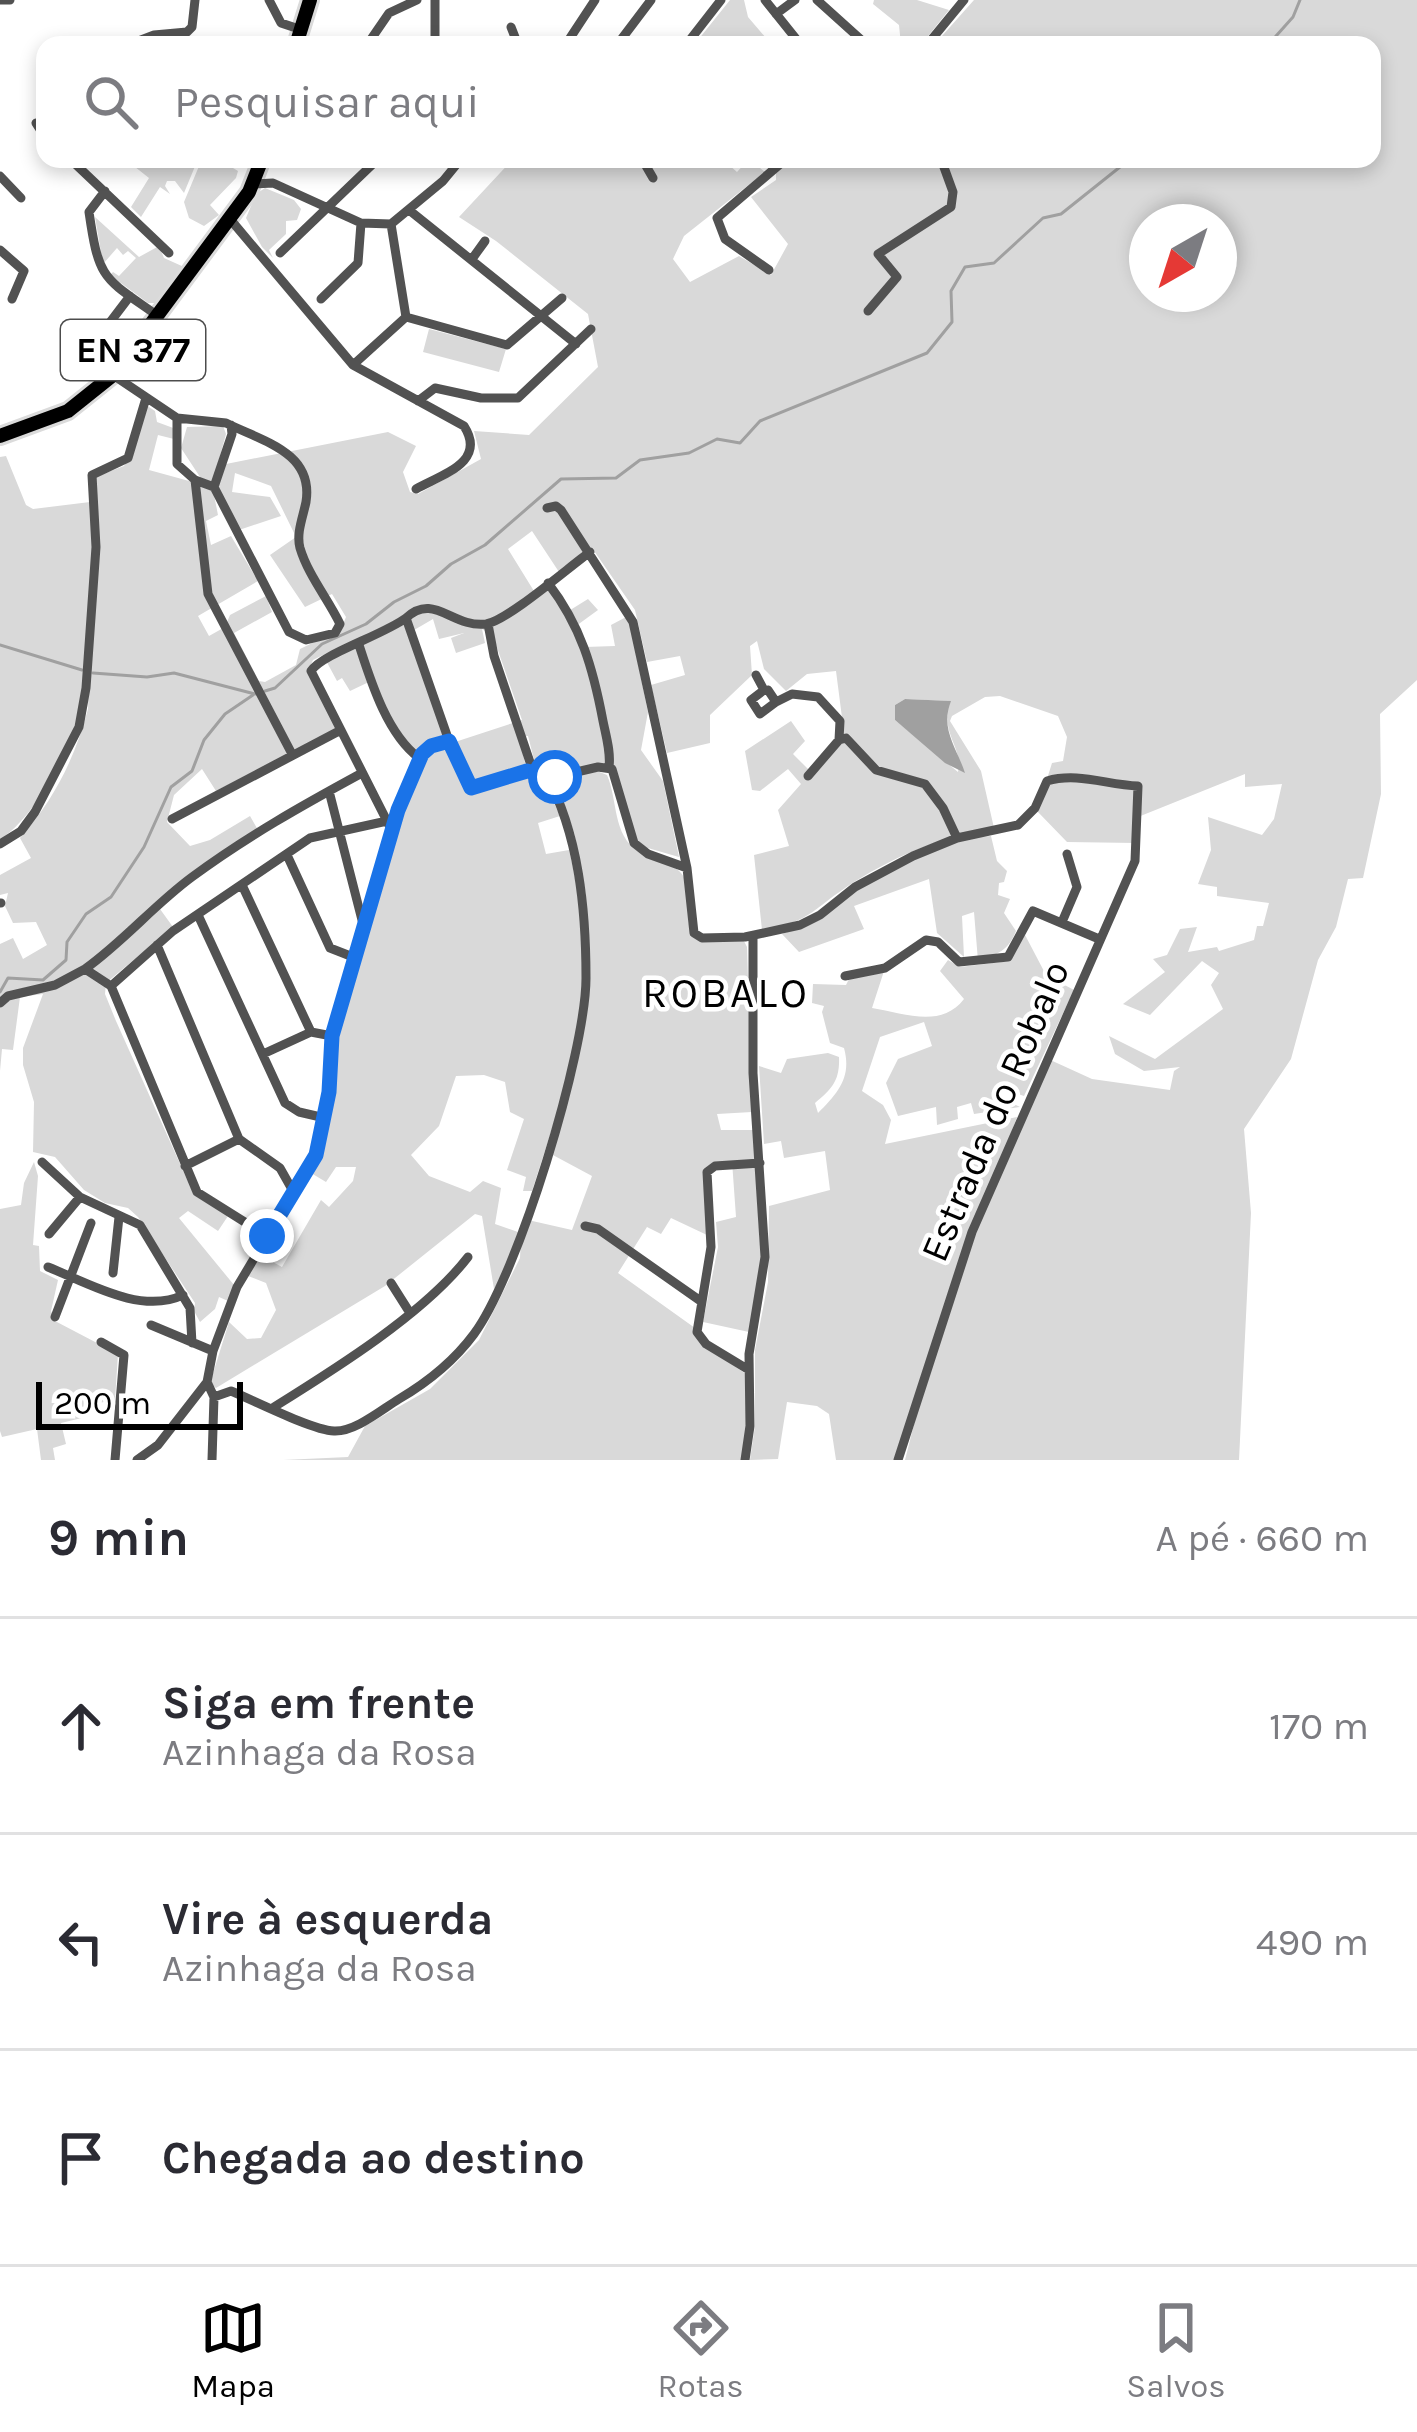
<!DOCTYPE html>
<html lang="pt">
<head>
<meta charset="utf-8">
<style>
	:root { --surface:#fff; --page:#f7f7f7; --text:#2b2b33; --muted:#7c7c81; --line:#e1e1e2; --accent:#000 }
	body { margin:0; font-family:Karla,sans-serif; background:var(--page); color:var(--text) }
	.compass { position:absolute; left:1129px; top:204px; width:108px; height:108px; border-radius:50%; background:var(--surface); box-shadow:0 6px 18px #0003; rotate:219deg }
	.scale { position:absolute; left:36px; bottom:30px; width:207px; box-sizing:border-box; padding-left:12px; border:6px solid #000; border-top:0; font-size:33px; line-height:42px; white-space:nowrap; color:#000; -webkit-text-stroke:9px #fff; paint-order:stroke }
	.stop { position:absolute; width:36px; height:36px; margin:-27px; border:9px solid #1a73e8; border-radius:50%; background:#fff }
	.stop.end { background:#1a73e8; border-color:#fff; box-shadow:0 3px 12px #0008 }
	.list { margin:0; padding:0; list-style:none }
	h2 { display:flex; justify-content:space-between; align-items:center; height:156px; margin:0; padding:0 48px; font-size:51px }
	h2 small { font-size:39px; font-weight:400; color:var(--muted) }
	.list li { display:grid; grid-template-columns:78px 1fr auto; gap:36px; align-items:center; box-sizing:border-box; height:216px; padding:0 48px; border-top:3px solid var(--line) }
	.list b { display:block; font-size:45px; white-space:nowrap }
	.list p { margin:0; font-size:39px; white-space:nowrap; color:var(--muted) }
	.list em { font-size:39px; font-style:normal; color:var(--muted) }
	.icon { flex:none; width:66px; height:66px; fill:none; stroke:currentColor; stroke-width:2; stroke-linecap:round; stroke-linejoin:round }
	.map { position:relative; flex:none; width:1417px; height:1460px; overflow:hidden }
	.search { position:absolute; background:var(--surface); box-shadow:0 6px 18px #0003; left:36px; right:36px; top:36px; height:132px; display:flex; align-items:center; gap:30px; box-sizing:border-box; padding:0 42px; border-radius:24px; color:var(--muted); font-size:45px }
	.sheet { height:804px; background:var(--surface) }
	nav { display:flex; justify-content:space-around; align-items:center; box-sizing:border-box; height:168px; border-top:3px solid var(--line); background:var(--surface); font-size:33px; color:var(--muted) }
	nav a { display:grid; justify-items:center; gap:6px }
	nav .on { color:var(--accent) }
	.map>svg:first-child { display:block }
	.green { fill:#d9d9d9; fill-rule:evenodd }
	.water { fill:#a0a0a0 }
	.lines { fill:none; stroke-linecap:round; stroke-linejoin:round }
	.stream { stroke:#a0a0a0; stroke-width:3 }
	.primary-casing { stroke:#dbdbdb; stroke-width:20 }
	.minor { stroke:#525252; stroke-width:9 }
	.primary { stroke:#000; stroke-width:14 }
	.route { stroke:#1a73e8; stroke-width:15 }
	.labels { text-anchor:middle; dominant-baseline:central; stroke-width:9; stroke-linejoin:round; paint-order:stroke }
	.shield { fill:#fff; stroke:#4c4c4c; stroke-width:3 }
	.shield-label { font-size:36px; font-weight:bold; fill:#000 }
	.street-label { font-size:39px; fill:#000; stroke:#fff }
	.neighbourhood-label { font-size:42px; letter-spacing:3px; fill:#000; stroke:#fff }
</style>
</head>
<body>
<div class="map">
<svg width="1417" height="1460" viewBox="0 0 1417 1460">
	<rect width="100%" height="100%" fill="#fff"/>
	<path class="green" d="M730,0H744L748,17L772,45H694Z
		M874,0H917L949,10L924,41L901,45L899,25L873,4Z
		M974,0H1417V680L1380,714L1381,794L1363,878L1348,879L1336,927L1318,960L1291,1059L1244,1129L1251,1213L1239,1460H905L942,1313L894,1460H836L829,1414L817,1406L787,1402L778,1459L750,1460L755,1426V1350L768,1282L769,1206L830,1190L825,1151L784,1158L781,1141L764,1144L759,1066L781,1073L787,1059L828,1053L839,1057C840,1081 832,1089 815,1103L818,1113C838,1093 852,1077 844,1048L830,1043L822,1012L824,1006L812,1003L813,984L846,985L850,977L884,971L872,1008C904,1013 941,1029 964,999L940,971L948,960L960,967L1010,961L1024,933L1046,975L1074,990L1024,1096L1004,1089L1001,1098L1020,1107L974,1114L971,1103L957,1107L958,1119L937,1125L936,1107L898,1116L886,1083L898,1059L932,1046L924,1022L880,1037L862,1091L883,1105L891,1120L885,1144L1017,1117L1004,1152L1046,1058L1092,1079L1170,1090L1174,1071L1180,1067L1144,1071L1115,1054L1109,1036L1155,1059L1223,1009L1211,985L1219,973L1202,961L1150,1015L1123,1004L1165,972L1153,959L1167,955L1180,929L1197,927L1188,952L1217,947L1219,951L1254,940L1257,926H1263L1269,903L1217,896V887L1198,884L1211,850L1208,817L1262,835L1274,819L1282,784L1245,787V774L1138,817L1136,843L1067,842L1037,811L1052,763L1063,761L1067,737L1058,716L1000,696L985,697L952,716L950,721L981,771L994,828C943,835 888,859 845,888C807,914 812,920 762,930L754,855L789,846L778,810L801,784L788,769L760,791L752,790L745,751L791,721L805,741L793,754L809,770L844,733L836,671L807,674L786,691L764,669L757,641L750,646L752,675L710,715V743L667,753L651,685L685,675L680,656L647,662L635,610L592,548L559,572L532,531L508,549L537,596L550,589L567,612L588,599L598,610L576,626L585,647L615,646L611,625L628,616L648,712L641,750L663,781L679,857L641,846L630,830L610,770L544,771L536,767L528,736L519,737L526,767L477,786L469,779L455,742L522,720L493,636L482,629L485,643L456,653L451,638L464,633L439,639L433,619L409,633L445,737L425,745L416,762L371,681L350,691L342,678L337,681L323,655L313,660L308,671L338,728L216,791L202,769L174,795L167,822L190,846L210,840L250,816L258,830L201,869L160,909L173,927L106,983L105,994L116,1021L194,1195L228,1216L218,1231L188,1211L179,1218L234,1285L228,1301L219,1297L215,1309L200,1322L194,1311L195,1303L138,1217L128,1208L105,1203L84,1190L55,1157L33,1152L34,1102L23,1065V1048L43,994L20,997L13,1050L2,1049L0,1071V944L13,938L23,959L47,945L36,922L13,923L5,906L8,893L0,895V875L31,858L20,838C54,800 75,758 88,709L95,477L124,466L133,451L146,405L155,411L157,422L176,429L178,440L158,435L149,470L200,484V477L181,448L187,427L223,426L226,434L212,485L218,515L206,521L211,545L231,536L258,581L198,616L209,636L225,627L230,615L266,596L272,612L234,633L259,681L265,682L296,665L300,649L341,629L346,617L332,594L305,607L270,555L296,537L271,486L235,473L232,492L270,497L281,516L239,530L217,491L221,465L388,432L416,446L403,472L410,492L418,494L481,459L474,431L529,435L598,367L588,314L496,241L459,217L513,159H733L729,165L737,172L749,159L765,172L684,236L673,259L690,282L739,256L771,275L788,244L751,197L776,180V173L792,159H937L939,165L945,159H1372V45H934ZM1147,222H1219V294H1147ZM905,699L950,701C940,736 963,745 958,772L895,720V705Z
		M125,159H198L184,193L175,181H167L165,186L170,194L160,187L141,217L131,207L149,178Z
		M202,159H218L238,171L236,178L210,205L219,215L204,226L189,218L184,202Z
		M265,188L294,200L301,209L297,220L286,221V234L269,250L273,258L262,247L246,218L256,194Z
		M95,217L139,257L159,246L164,258L184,267L158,303H148L110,275L113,272L119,276L136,258L128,251L123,255L117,248L103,264Z
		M429,329L506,349L499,372L423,352Z
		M6,456L26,505L33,509L90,502C95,571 92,658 76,725C69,757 28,824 0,839V457Z
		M442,745L449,746L470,790L477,792L529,774L543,779L560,816L538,823L546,854L569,850C580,895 588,963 581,1009C572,1071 551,1132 532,1191H523L526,1177L507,1170L524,1119L510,1112L505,1082L484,1075L456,1076L439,1126L411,1155L429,1176L470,1192L483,1181L501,1188L495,1224L518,1232L509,1263L494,1289L482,1216L475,1214L385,1286L216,1388L210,1383L229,1322L247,1339L261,1338L276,1310L266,1283L248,1276L260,1255L282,1267L321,1200L329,1207L353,1181L356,1167H336L326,1182L311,1173C335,1129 329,1084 339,1037C360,942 382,840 428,753Z
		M597,771L607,775C618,800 612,835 639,852C651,859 671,861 681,873C695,889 681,918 694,936L743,939L747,947L752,1112L717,1114L721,1130H753L761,1260L749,1332L703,1322L718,1247L716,1222L736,1217L732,1161L707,1170V1235L671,1218L661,1234L647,1227L618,1273L695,1328L717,1354L746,1374L747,1429L741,1460H283L348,1457L365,1426L430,1389L479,1340L520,1258L521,1237L528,1220L572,1230L592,1176L551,1154L587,1015L586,895L574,832L555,781Z
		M991,836L997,861L1007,871L1004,882L999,883L998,895L1010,899L1004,913L1016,931C1008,951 998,954 978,961L974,912L962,916L964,957L937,933L929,879L854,906L864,929L799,952L782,934L822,919L848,894L913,859L964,838Z
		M34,1162L38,1176L33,1245L39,1246L40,1271L58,1280L51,1311L55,1321L118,1354L115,1400L88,1405L90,1416L61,1423L66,1444L53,1448L55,1460H41L37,1429L2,1437L0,1431V1209L21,1205L24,1183Z"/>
	<path class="water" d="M905,699L951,701C940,729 956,746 965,773L945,763L895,720V705Z"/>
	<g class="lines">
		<path class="stream" d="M1268,45L1293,17L1300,0
			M0,645L82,670
			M93,673L147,677L174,673L255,694
			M265,691L275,688L322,644L366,624L394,602L426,586L451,564L485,545L561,479L616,478L640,460L689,453L717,439L740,443L760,421L927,353L952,322L951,291L965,267L994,263L1043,218L1061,214L1130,159
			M0,992L8,978L43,980L66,960L67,942L86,914L111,897L144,847L171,787L192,771L204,740L225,714L253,695"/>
		<g class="primary-casing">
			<path id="primary" d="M296,45L310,0
				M0,436L68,411L113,375L249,192L262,159"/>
		</g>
		<path class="minor" d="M0,0H10
			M269,0L281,23L299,29
			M765,0L801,45
			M817,0L867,45
			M776,14L795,0
			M511,27L518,45
			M570,38L595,0
			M128,45L154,35L187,32L192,27L195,0
			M367,45L389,13L417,0
			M435,45V0
			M617,45L651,0
			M686,45L721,0
			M927,45L964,0
			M36,123L45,137
			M70,159L169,253
			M642,159L653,178
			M0,176L21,198
			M253,184L273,183L361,223L391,224L443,181L461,159
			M105,191L89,212C99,281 103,277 158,316
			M409,210L576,344
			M230,219L353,365L464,426C487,462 443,474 416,489
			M391,224L406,317
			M0,250L24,271L12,299
			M280,253L378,159
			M472,259L485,241
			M769,270L725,239L717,218L786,159
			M321,299L358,263L361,223
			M868,311L897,277L878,254L951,207L953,192L941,159
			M406,317L507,345L562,298
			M95,342L130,296
			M353,365L406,317
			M113,375L177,418L226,423C262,441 314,452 306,502C303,517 296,533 300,548C308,575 328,599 340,624L335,633L306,640L289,632L214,487L232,434L231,425
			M418,401L435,388L481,398H518L591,329
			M177,418V464L195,480L214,487
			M195,480L208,594L292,754
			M547,508L556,506L561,510L633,622L687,868
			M548,583C581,626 593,668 603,721C606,736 611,752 609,767
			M488,624L494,656L533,771
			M359,645C371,682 387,734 419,758
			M756,675L764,690L751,700L760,714L776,702L768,690
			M776,702L792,694L818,697L840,721L839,740
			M449,741L406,618C434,592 452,628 486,624C507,621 569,567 590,552
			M808,776L839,740L846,738L876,770L925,784L943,808L957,838
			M329,791L363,924
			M172,819L341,730
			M389,825L311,671C322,654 383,635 406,618
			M0,844L21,831L35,812L79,727L86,688L96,547L92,475L128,458L146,398
			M287,855L330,948L353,957
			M242,885L311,1032
			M0,903H1
			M198,915L285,1103L299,1112L325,1118
			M1062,922L1077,887L1067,854
			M157,945L239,1139L280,1168L293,1191
			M85,969C124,941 154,905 192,877C246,837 303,805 362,773
			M845,976L885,968L926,940L938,942L959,962L1008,957L1033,911L1099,939
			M0,1003L8,996L55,985L85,969L111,986
			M263,1054L311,1032L332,1036
			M42,1162L80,1197L140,1225L190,1308L192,1343
			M185,1166L239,1139
			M585,1226L598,1229L702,1302
			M49,1234L80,1197
			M267,1236L197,1192L111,986L173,931L310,838L387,821
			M48,1267C88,1283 141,1315 183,1295
			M113,1273L119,1217
			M391,1283L410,1313
			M55,1317L91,1223
			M151,1325L213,1351
			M101,1342L124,1355L115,1460
			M749,1370L706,1344L697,1332L711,1247L707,1172L715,1166L760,1163
			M207,1382L214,1397L212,1460
			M214,1397L231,1391C255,1401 312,1430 334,1431C355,1432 381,1410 399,1399C428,1382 454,1361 474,1334C518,1275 586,1052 586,978C586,910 579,835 546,774
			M274,1407C335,1369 425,1313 468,1257
			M137,1460L158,1445L207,1382L213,1351L237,1287L316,1155L326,1115L332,1036L389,837L419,758L431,746L449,741L471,788L533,771L555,777L598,767L612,769L634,843L648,854L687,868L694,933L702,938L745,937L800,925L820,915L855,887L913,856L957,838L1018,825L1035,808L1047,781C1078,772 1107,785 1138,786L1135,861L972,1232L898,1460
			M745,1460L750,1426L749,1354L765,1257L753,1073V936"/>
		<use href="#primary" class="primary"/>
	</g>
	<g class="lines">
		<path class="route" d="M267,1236L316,1155L329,1092L332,1036L398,810L422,754L431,746L449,741L471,788L527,771L555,777"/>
	</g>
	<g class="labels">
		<rect class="shield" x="61" y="320" width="144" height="60" rx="9"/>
		<g class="shield-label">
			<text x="133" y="350">EN 377</text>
		</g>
		<g class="street-label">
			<text transform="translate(995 1111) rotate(-67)">Estrada do Robalo</text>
		</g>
		<g class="neighbourhood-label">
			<text x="726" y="993">ROBALO</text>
		</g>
	</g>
</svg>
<svg class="compass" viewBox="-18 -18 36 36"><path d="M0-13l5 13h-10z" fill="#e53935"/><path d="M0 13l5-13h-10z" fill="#7c7c81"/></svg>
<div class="scale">200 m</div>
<div class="stop" style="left:555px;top:777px"></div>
<div class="stop end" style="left:267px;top:1236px"></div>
<div class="search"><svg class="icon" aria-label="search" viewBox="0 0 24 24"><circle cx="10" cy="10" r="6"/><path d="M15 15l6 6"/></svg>Pesquisar aqui</div>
</div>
<section class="sheet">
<h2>9 min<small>A pé · 660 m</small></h2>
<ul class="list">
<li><svg class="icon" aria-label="ahead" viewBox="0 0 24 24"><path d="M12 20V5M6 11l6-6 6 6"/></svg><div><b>Siga em frente</b><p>Azinhaga da Rosa</p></div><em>170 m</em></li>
<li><svg class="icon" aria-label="left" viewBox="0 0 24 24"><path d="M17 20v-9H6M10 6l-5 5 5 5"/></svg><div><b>Vire à esquerda</b><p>Azinhaga da Rosa</p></div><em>490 m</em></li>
<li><svg class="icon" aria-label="arrive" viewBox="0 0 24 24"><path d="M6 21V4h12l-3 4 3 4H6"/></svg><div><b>Chegada ao destino</b></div></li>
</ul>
</section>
<nav>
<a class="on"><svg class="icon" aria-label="map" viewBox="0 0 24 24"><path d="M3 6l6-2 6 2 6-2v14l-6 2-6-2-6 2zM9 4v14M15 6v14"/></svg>Mapa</a>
<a><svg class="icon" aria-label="directions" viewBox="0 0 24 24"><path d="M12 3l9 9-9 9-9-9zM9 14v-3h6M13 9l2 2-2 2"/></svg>Rotas</a>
<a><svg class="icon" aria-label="saved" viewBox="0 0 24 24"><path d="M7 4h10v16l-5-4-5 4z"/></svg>Salvos</a>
</nav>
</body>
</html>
